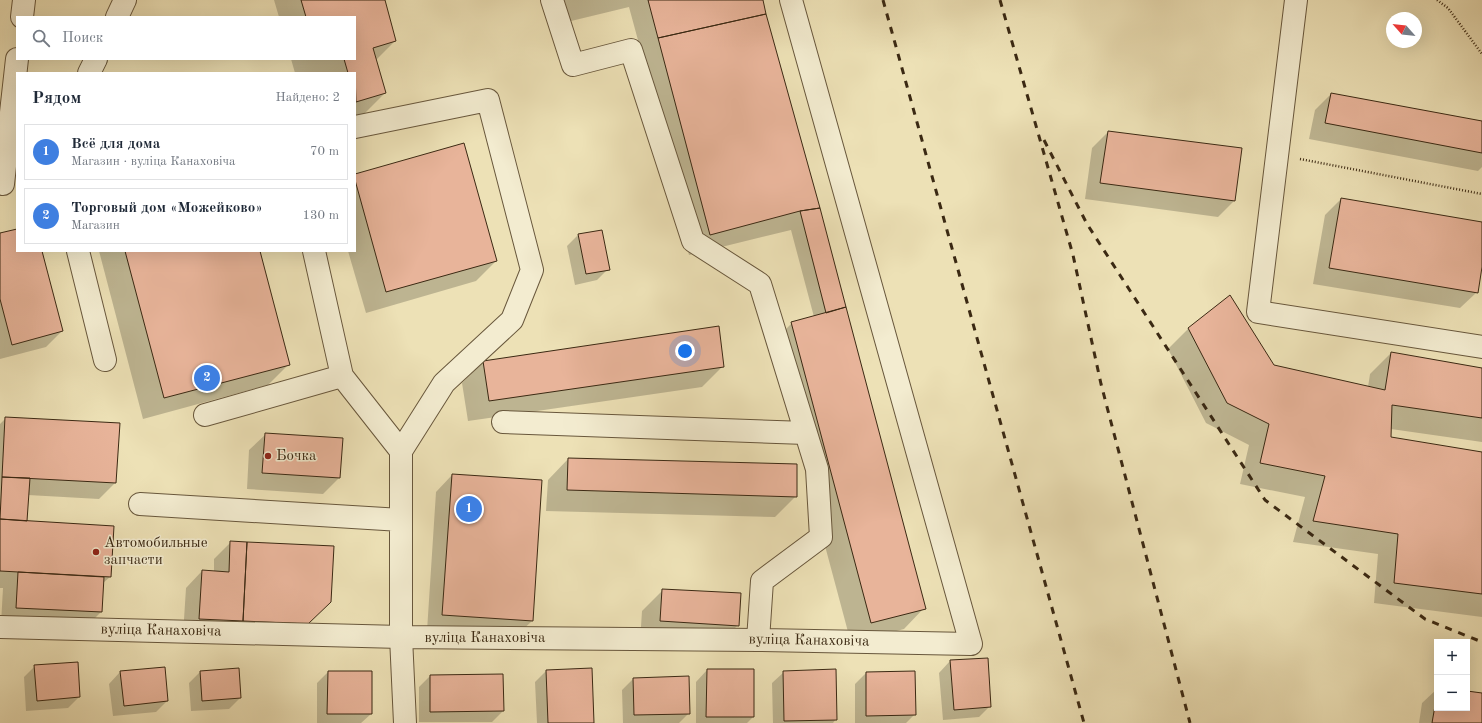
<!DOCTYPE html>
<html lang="ru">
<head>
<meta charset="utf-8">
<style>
	:root { --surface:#fff; --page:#f2f2f3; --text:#1f2937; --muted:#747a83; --line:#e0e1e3; --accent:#0f766e }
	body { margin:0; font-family:"Old Standard TT",serif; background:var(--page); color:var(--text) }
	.controls { position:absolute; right:12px; bottom:12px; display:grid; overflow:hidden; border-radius:0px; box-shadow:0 4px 16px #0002 }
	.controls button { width:36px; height:36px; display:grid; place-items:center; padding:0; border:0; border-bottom:1px solid var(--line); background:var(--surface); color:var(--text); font:20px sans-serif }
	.compass { position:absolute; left:1386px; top:12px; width:36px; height:36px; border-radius:50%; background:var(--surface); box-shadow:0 4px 16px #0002; rotate:297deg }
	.you { position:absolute; left:685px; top:351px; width:14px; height:14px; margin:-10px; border:3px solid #fff; border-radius:50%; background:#1a73e8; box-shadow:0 0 0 6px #1a73e833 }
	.badge { display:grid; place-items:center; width:26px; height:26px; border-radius:50%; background:var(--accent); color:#fff; font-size:13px; font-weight:700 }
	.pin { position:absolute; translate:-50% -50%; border:2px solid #fff; box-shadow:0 1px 4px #0006 }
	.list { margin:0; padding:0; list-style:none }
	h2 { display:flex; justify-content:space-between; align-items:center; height:52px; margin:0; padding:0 16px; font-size:17px }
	h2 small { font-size:13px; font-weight:400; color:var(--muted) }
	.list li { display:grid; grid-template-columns:26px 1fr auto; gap:12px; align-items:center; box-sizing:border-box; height:56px; margin:0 8px 8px; padding:0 8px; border:1px solid var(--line); border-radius:0px }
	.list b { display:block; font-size:15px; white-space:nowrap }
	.list p { margin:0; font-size:13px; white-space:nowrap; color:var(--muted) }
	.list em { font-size:13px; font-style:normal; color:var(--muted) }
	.icon { flex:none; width:22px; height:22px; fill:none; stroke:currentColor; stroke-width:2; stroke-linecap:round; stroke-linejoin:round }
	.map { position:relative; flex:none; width:1482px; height:723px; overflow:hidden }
	.search { position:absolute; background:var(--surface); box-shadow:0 4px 16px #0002; left:16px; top:16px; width:340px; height:44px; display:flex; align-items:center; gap:10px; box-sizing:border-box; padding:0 14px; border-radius:0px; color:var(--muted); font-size:15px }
	.panel { position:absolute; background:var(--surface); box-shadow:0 4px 16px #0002; left:16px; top:72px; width:340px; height:180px; border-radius:0px }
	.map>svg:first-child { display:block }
	.shadow { fill:#0003 }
	.building { fill:#e8b49a; stroke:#3b2913 }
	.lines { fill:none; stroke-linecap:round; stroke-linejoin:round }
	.minor-casing { stroke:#68573c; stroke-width:24 }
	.path { stroke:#3b2913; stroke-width:2.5; stroke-dasharray:1 2; stroke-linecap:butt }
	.minor { stroke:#f3ecd0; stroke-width:22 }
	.rail { stroke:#3b2913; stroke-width:3; stroke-dasharray:7 7; stroke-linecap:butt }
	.poi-dot { fill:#8f2418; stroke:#f3ecd0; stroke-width:1.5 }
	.labels { text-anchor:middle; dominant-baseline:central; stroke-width:3; stroke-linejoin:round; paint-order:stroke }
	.poi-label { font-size:15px; fill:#3b2913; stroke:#f3ecd0; text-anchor:start }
	.street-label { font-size:15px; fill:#3b2913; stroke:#f3ecd0 }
</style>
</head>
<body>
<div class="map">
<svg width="1482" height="723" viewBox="0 0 1482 723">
	<rect width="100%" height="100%" fill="#ede1b6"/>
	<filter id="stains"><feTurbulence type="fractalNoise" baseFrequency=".005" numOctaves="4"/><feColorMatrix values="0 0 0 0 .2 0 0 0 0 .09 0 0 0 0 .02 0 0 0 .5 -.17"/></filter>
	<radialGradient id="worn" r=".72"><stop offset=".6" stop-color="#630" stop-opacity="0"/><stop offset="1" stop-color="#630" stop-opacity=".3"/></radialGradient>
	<path class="shadow" d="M274,0H384L395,41L376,60L385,93L364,114L355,117V73H295L291,59H355V17H279Z
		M561,0H762L924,608L904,629L851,643L771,344L792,323L814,317L791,230L689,255L638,60L642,55L629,7L567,22Z
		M1331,94L1482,122V167L1478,171L1309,139L1315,110Z
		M1108,132L1234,201L1218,217L1085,199L1092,148Z
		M355,175L496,261L476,281L366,313L348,251H355Z
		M1341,199L1482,223V261L1477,292L1460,308L1313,284L1325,215Z
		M17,230V251H41L62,331L46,347L0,359V234Z
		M601,231L608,269L597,280L575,285L567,246L578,235Z
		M99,251H259L289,364L268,385L143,419Z
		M1189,328L1273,366L1368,387L1370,374L1391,353L1482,369V442L1391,429L1390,438L1482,453V617L1374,603L1378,554L1293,542L1305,497L1240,484L1249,445L1206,423L1168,349Z
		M483,362L723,366L702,387L468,421L462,383Z
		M6,418L115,483L99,499L28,495L26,522L110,577L103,583L101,612L85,628L1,624L3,588H0V424Z
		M266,434L342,439L339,478L323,494L247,489L249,450Z
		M568,459L796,496L775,517L546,511L548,480Z
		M452,475L532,621L515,637L427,631L436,492Z
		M231,542L333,547L291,640L183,635L186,588L202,571L214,572V559Z
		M663,590L738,625L717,646L640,642L642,611Z
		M950,661L990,706L979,717L943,720L939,673Z
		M35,666L79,697L68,708L26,711L24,677Z
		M707,670H753V717L747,723H696V682Z
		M546,671L593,723H537L535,682Z
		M120,672L167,701L156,712L113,716L109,684Z
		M200,672L240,698L229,709L191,711L189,683Z
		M328,672H371V714L361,723H317V683Z
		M784,672L836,719L833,723H773L772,683Z
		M866,673L915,714L906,723H855V684Z
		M430,676L503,711L492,722H419V687Z
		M633,679L689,713L679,723H623L622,690Z
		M1437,689V708H1467V692L1482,694V723H1419L1422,703Z"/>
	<path class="building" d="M301,0H385L396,41L373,48L386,93L356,102L355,73H348L344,59H355V17H306Z
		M648,0H763L766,14L658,38Z
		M766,14L820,208L800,211L710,235L658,38Z
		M1331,93L1482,121V153L1325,123Z
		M1108,131L1242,148L1235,201L1100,183Z
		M464,143L497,261L386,292L355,180V174Z
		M1341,198L1482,222V267L1478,293L1329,268Z
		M820,208L846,307L826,313L800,211Z
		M17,229V251H42L63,331L12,345L0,299V233Z
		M602,230L610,270L586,274L578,234Z
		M125,251H260L290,365L164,398Z
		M1230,295L1274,365L1385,390L1391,352L1482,368V418L1392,405L1391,437L1482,452V594L1394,583L1398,534L1313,521L1325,476L1260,463L1269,424L1227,403L1188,328Z
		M846,307L926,609L871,623L791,322Z
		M719,326L724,367L489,401L483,361Z
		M5,417L120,423L116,483L2,477Z
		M265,433L343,438L340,478L262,473Z
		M568,458L797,464V497L567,490Z
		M452,474L542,480L533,621L442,615Z
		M2,477L30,478L27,521L0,519Z
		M0,519L114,526L111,577L0,571Z
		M230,541L247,542L243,621L199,619L202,570L229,572Z
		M247,542L334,546L331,602L308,624L243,621Z
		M18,572L104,577L102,612L16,608Z
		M662,589L741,593L739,626L660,621Z
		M988,658L991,707L954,710L950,660Z
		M78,662L80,697L37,701L34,665Z
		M165,667L168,701L124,706L120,671Z
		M239,668L241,698L202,701L200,671Z
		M592,668L594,723H548L546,670Z
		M707,669H754V717H706Z
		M836,669L837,720L784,721L783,671Z
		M328,671H372V714H327Z
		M915,671L916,715L866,716V672Z
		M503,674L504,711L430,712V675Z
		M689,676L690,714L634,715L633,678Z
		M1467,691L1482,693V723H1432L1437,694V708H1467Z"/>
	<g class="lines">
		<g class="minor-casing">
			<path id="minor" d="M552,0L573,65L631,50L693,241L760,284L817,469L821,537L762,581L758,640
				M1296,0L1258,312L1482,347
				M22,17L24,0
				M117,17L125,0
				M89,73L96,59
				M355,127L488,100L532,270L512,320L444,383L401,451V637L405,723
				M3,184L17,59
				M78,251L105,360
				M314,251L342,376L401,451
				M205,415L342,376
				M503,422L806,433
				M140,504L401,520
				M0,627L401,637L758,640L971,644L791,0"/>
		</g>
		<path class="path" d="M1437,0L1448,8L1482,54
			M1300,159L1482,194"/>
		<use href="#minor" class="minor"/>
		<path class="rail" d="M883,0L1084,723
			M1000,0L1073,255L1101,384L1190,723
			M1044,140L1087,224L1265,500L1425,619L1482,642"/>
	</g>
	<g class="poi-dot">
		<circle cx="268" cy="456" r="4"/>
		<circle cx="96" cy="552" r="4"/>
	</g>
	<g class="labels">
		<g class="poi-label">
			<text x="276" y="456">Бочка</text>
			<text x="104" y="543">Автомобильные<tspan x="104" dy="17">запчасти</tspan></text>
		</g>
		<g class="street-label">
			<text transform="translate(161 631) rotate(1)">вуліца Канаховіча</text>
			<text x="485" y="638">вуліца Канаховіча</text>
			<text transform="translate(809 641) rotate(1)">вуліца Канаховіча</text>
		</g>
	</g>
	<rect width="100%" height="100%" filter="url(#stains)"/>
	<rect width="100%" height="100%" fill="url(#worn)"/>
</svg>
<div class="controls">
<button>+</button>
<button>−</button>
</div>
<svg class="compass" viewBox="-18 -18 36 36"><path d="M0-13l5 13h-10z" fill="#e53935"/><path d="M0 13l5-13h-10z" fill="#747a83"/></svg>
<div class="you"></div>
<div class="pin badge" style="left:469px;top:509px;background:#3f7fe0">1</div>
<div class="pin badge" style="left:207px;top:378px;background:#3f7fe0">2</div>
<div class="search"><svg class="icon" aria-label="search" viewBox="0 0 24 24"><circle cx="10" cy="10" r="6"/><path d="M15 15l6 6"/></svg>Поиск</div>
<section class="panel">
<h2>Рядом<small>Найдено: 2</small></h2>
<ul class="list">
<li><span class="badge" style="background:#3f7fe0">1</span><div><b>Всё для дома</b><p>Магазин · вуліца Канаховіча</p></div><em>70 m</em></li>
<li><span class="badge" style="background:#3f7fe0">2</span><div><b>Торговый дом «Можейково»</b><p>Магазин</p></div><em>130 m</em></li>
</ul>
</section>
</div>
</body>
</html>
